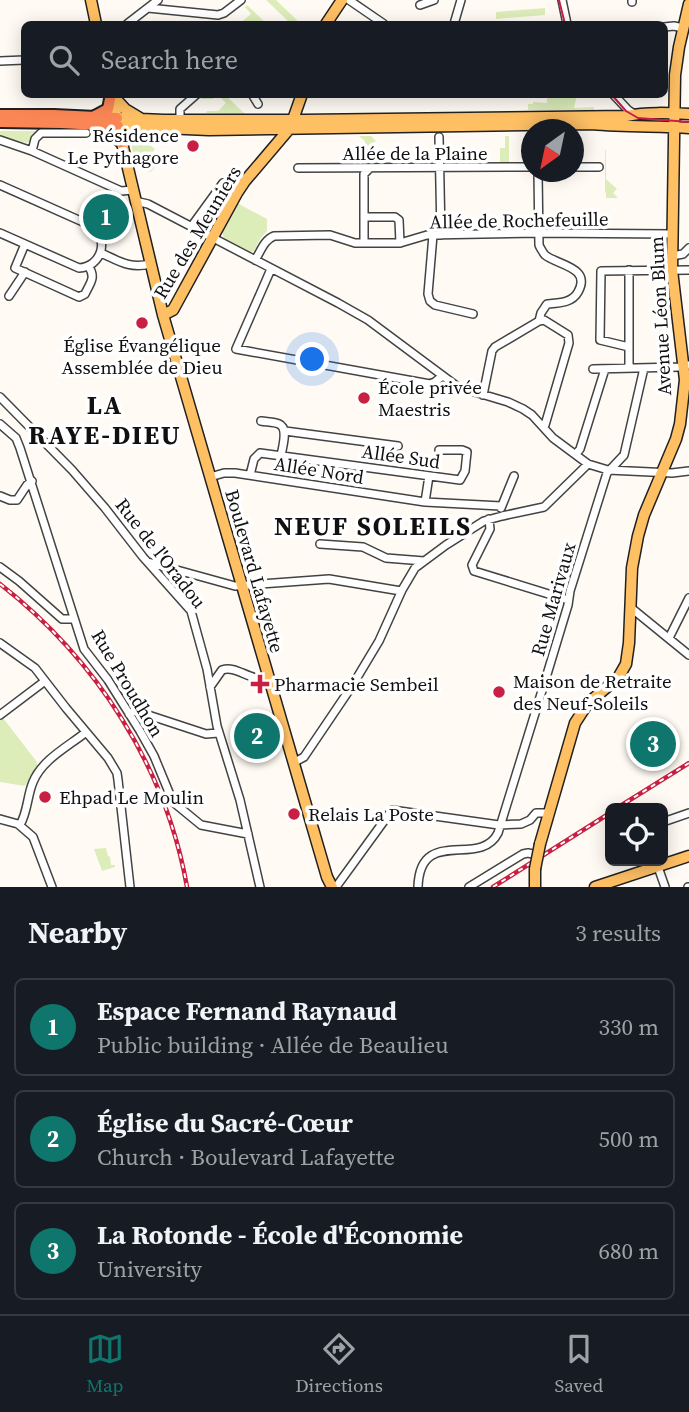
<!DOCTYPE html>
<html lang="en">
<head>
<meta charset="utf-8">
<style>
	:root { --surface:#171b24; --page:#20242c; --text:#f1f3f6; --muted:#9ea1a6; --line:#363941; --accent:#0f766e }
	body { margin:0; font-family:"Source Serif 4",serif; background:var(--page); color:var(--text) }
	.controls { position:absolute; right:21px; bottom:21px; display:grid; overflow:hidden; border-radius:10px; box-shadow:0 4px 18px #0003 }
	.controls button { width:63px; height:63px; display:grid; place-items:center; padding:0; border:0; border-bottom:2px solid var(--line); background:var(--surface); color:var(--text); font:35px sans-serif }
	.compass { position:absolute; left:521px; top:119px; width:63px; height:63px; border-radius:50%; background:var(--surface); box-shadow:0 4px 18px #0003; rotate:213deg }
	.you { position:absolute; left:313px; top:360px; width:24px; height:24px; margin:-18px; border:5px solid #fff; border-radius:50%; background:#1a73e8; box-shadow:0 0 0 10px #1a73e833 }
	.badge { display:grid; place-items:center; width:46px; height:46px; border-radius:50%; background:var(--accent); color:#fff; font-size:23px; font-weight:700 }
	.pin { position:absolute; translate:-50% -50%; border:4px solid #fff; box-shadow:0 2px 7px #0006 }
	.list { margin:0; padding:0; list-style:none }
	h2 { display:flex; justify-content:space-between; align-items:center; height:91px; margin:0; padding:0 28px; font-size:30px }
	h2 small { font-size:23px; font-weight:400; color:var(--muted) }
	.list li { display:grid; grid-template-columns:46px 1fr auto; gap:21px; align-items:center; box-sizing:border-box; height:98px; margin:0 14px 14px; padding:0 14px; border:2px solid var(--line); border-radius:10px }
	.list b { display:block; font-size:26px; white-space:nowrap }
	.list p { margin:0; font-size:23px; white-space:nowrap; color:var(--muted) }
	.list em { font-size:23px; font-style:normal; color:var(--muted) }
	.icon { flex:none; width:38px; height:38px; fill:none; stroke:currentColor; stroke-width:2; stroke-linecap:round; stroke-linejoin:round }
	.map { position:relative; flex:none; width:689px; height:887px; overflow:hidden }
	.search { position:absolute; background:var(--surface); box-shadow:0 4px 18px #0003; left:21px; right:21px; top:21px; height:77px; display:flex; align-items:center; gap:18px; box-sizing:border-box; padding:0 24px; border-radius:10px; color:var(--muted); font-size:26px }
	.sheet { height:427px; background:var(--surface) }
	nav { display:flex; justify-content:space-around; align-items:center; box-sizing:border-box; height:98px; border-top:2px solid var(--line); background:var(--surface); font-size:19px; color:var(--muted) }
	nav a { display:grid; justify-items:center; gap:4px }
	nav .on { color:var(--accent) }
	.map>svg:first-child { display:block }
	.green { fill:#dcedba }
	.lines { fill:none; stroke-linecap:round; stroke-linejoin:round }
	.minor-casing { stroke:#434343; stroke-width:10 }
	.major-casing { stroke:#212121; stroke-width:13 }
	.highway-casing { stroke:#212121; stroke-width:14 }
	.minor { stroke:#fff; stroke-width:7 }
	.major { stroke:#ffc064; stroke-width:10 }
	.highway { stroke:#fb8655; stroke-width:10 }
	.tram { stroke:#c91f43; stroke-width:2 }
	.rail-casing { stroke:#c91f43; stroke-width:4.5 }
	.rail { stroke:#fff; stroke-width:2; stroke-dasharray:5; stroke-linecap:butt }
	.major-bridge-casing { stroke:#212121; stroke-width:13; stroke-linecap:butt }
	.major-bridge { stroke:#ffc064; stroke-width:10 }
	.poi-dot { fill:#c91f43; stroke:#fff; stroke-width:2.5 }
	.labels { text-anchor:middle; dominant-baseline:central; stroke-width:7; stroke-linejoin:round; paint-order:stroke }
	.poi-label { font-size:19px; fill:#101010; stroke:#fff; text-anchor:start }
	.street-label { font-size:19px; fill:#101010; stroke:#fff }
	.district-label { font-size:26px; font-weight:bold; letter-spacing:2px; fill:#101010; stroke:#fff }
</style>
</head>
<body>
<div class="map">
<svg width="689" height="887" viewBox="0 0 689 887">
	<rect width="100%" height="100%" fill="#fffbf4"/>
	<path class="green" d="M266,0H276L301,24H291Z
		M247,5L267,24H239L251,14L245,7Z
		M545,8V15L496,19V12Z
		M200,95H225L245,114L206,113L207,111H218L226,103L218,95L213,99H201V96L204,95Z
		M547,95H577L574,108L594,107V110H528V104H533V102L547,103Z
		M0,131H38L28,143L0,137Z
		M359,136H371L376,141L373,143V154H367V166H358V156H361V151H365V141Z
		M505,136H509V164H488V162H500V148H505Z
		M134,138H141L155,149L147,158L156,166L151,172L149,171L148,172L135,163L131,143Z
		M605,150H606V179L617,189L613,193L618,198H606V193L605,192Z
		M237,203L267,219V231L260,239L254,251L248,253L224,240L222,230Z
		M3,718L37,762V766L25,786L0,782V720Z
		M106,848L108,856L110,857L111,865H115V867L102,871L94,849Z"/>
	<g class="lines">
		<g class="minor-casing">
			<path id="minor" d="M349,0L384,24
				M562,0L567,24
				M632,0V2
				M420,5L434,0
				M148,8L218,15L224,13L241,0
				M127,24L158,0
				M454,24L461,0
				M664,27L674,26L683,28
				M0,61L24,60
				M252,94L258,104
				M613,94L628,110L634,114
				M180,121V109L197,94
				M439,137L441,235
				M0,140L32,151L121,191L133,190
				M32,151L35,139L41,133H86
				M574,167H599
				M298,168L532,167
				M538,172L539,245C539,246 544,254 545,255C557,265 592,267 578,292C572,303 559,303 547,304L541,313L539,321
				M0,185L92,226C110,240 101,267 79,268L0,233
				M135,201L148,204L338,303L368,320L458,387L508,402L523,409L532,415L553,438L588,464L608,470L672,473L689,471
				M365,217H395L399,220L400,243
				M191,227L223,183L237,193
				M433,235L428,294L430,301L435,305L473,314
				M364,243V174L369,169
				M25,244L15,268L79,297L85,294C90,283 96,278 89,267
				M101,253C119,261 129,269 150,264
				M672,256L683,254L689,248
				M255,260C261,251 264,240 274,236L330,235L355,243H400L427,235L538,233L672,234
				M271,269L236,349L430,384L435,382L442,376
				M629,270V368
				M9,296L25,272
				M539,321L544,320L568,335L569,343L545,425L543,427
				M629,347L600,340L601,271L689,270
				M593,369L679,367L689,365
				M483,395L492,351L495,347L539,321
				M0,397L72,470L105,508L143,557L191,611L207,669L217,726L240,800L260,887
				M261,421C266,422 274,422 279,424C289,428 282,448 281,456
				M0,424L16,438L20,448L84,649L108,680L140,731L154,756L173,802L201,825L248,834
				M285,431L398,446
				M576,454L580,449L605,369
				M250,475L254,459L260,453L460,480L465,471L467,452L462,450H439
				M210,477L224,473H235L425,502L501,506
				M0,496L10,500H17L27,485L32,481
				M425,502L429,476
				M501,508L514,476
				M489,519L490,529L472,565L474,571L568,600
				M320,544L363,547L386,558L424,561
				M148,562L235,586L329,579L401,591
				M0,567L19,581L62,619H74
				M630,607L689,655
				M669,638L689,598
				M0,643L35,668L66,708L108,758L117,773L118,780L130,887
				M210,687L222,670C237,665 248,681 269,679
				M129,714L136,711L206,734L218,733
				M0,715L45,681
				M293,763L304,757L352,686L379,641L402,590L415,568L446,545L484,521L502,516L544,507L588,464
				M0,819L18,824L33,837L52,887
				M663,822L689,813
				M20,825C28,811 27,796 33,782C42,760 67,747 85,733
				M658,867L665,887
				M336,887L392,810L499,825L521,824L530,820L536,813H549
				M418,887C420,825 480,869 498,833L545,681L568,605L570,591L607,473L624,455L644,368
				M469,887L523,854L528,853L538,855
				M688,887H689"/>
		</g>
		<g class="major-casing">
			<path id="major" d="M91,0L96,24
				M326,24L342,0
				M112,95L122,143L163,315L327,877L332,887
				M114,97L125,109L140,118
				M117,118L164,120H303L626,116C647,112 668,113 689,114
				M118,126L209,130L592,124C624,127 657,126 689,128
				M163,315L173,310L237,193L245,181L290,128L302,94
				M540,844L575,723L588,703L618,678L626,664L629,643L632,568L638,536L644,515L676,439L680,424L685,380L672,270L675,75L679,47L689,4
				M535,887V869
				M595,887L689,856"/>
		</g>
		<g class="highway-casing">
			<path id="highway" d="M0,115H54L117,118
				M95,116L108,109L111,94
				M0,122L61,123L118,126
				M98,127L113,135L122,143"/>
		</g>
		<use href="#minor" class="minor"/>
		<use href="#major" class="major"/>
		<use href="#highway" class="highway"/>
		<path class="tram" d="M559,0L565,24
			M611,94L626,111L638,118L689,122"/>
		<g class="rail-casing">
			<path id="rail" d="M0,584C96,659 166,767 187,887
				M617,808L689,763
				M493,887L610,813"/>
		</g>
		<use href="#rail" class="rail"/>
		<g class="major-bridge-casing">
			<path id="major-bridge" d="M535,869L540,844"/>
		</g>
		<use href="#major-bridge" class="major-bridge"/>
	</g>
	<g class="poi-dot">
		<circle cx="193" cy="146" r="7"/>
		<circle cx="142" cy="323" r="7"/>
		<circle cx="364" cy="398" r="7"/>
		<path d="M256.5 673.5h7v7h7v7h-7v7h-7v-7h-7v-7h7z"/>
		<circle cx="499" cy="692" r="7"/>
		<circle cx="45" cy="797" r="7"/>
		<circle cx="294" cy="814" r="7"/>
	</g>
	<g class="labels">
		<g class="poi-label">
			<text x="179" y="135" text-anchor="end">Résidence<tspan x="179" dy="22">Le Pythagore</tspan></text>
			<text x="142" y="345" text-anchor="middle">Église Évangélique<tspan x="142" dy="22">Assemblée de Dieu</tspan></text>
			<text x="378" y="387">École privée<tspan x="378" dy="22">Maestris</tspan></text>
			<text x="513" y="681">Maison de Retraite<tspan x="513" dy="22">des Neuf-Soleils</tspan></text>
			<text x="274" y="684">Pharmacie Sembeil</text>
			<text x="59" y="797">Ehpad Le Moulin</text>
			<text x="308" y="814">Relais La Poste</text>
		</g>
		<g class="street-label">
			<text x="415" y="153">Allée de la Plaine</text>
			<text transform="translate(519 220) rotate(-1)">Allée de Rochefeuille</text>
			<text transform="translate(197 232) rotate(-59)">Rue des Meuniers</text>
			<text transform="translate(660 316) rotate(-93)">Avenue Léon Blum</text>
			<text transform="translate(401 456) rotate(8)">Allée Sud</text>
			<text transform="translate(319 470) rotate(9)">Allée Nord</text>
			<text transform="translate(161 553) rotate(52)">Rue de l'Oradou</text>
			<text transform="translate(255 571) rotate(74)">Boulevard Lafayette</text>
			<text transform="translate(553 599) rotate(-74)">Rue Marivaux</text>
			<text transform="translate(128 683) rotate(59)">Rue Proudhon</text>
		</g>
		<g class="district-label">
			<text x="105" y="405">LA<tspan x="105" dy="30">RAYE-DIEU</tspan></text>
			<text x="373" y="526">NEUF SOLEILS</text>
		</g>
	</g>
</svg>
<div class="controls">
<button><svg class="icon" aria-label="locate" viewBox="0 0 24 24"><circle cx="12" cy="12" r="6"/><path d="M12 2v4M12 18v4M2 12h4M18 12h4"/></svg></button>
</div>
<svg class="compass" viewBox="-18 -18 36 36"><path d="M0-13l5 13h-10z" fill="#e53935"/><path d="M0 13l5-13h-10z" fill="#9ea1a6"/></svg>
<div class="you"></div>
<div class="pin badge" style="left:106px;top:217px">1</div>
<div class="pin badge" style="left:257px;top:736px">2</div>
<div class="pin badge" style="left:653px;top:744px">3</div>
<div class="search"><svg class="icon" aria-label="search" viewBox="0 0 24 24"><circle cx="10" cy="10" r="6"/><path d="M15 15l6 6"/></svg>Search here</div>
</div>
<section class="sheet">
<h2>Nearby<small>3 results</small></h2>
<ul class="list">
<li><span class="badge">1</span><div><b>Espace Fernand Raynaud</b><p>Public building · Allée de Beaulieu</p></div><em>330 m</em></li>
<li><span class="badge">2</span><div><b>Église du Sacré-Cœur</b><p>Church · Boulevard Lafayette</p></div><em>500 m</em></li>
<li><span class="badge">3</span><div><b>La Rotonde - École d'Économie</b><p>University</p></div><em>680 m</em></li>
</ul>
</section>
<nav>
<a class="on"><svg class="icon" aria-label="map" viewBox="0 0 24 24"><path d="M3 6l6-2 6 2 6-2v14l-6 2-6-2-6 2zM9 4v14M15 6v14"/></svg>Map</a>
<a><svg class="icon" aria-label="directions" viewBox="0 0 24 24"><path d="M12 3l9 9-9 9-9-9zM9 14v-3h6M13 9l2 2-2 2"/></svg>Directions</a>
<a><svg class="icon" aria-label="saved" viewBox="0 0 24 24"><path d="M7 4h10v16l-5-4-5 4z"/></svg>Saved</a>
</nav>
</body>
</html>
